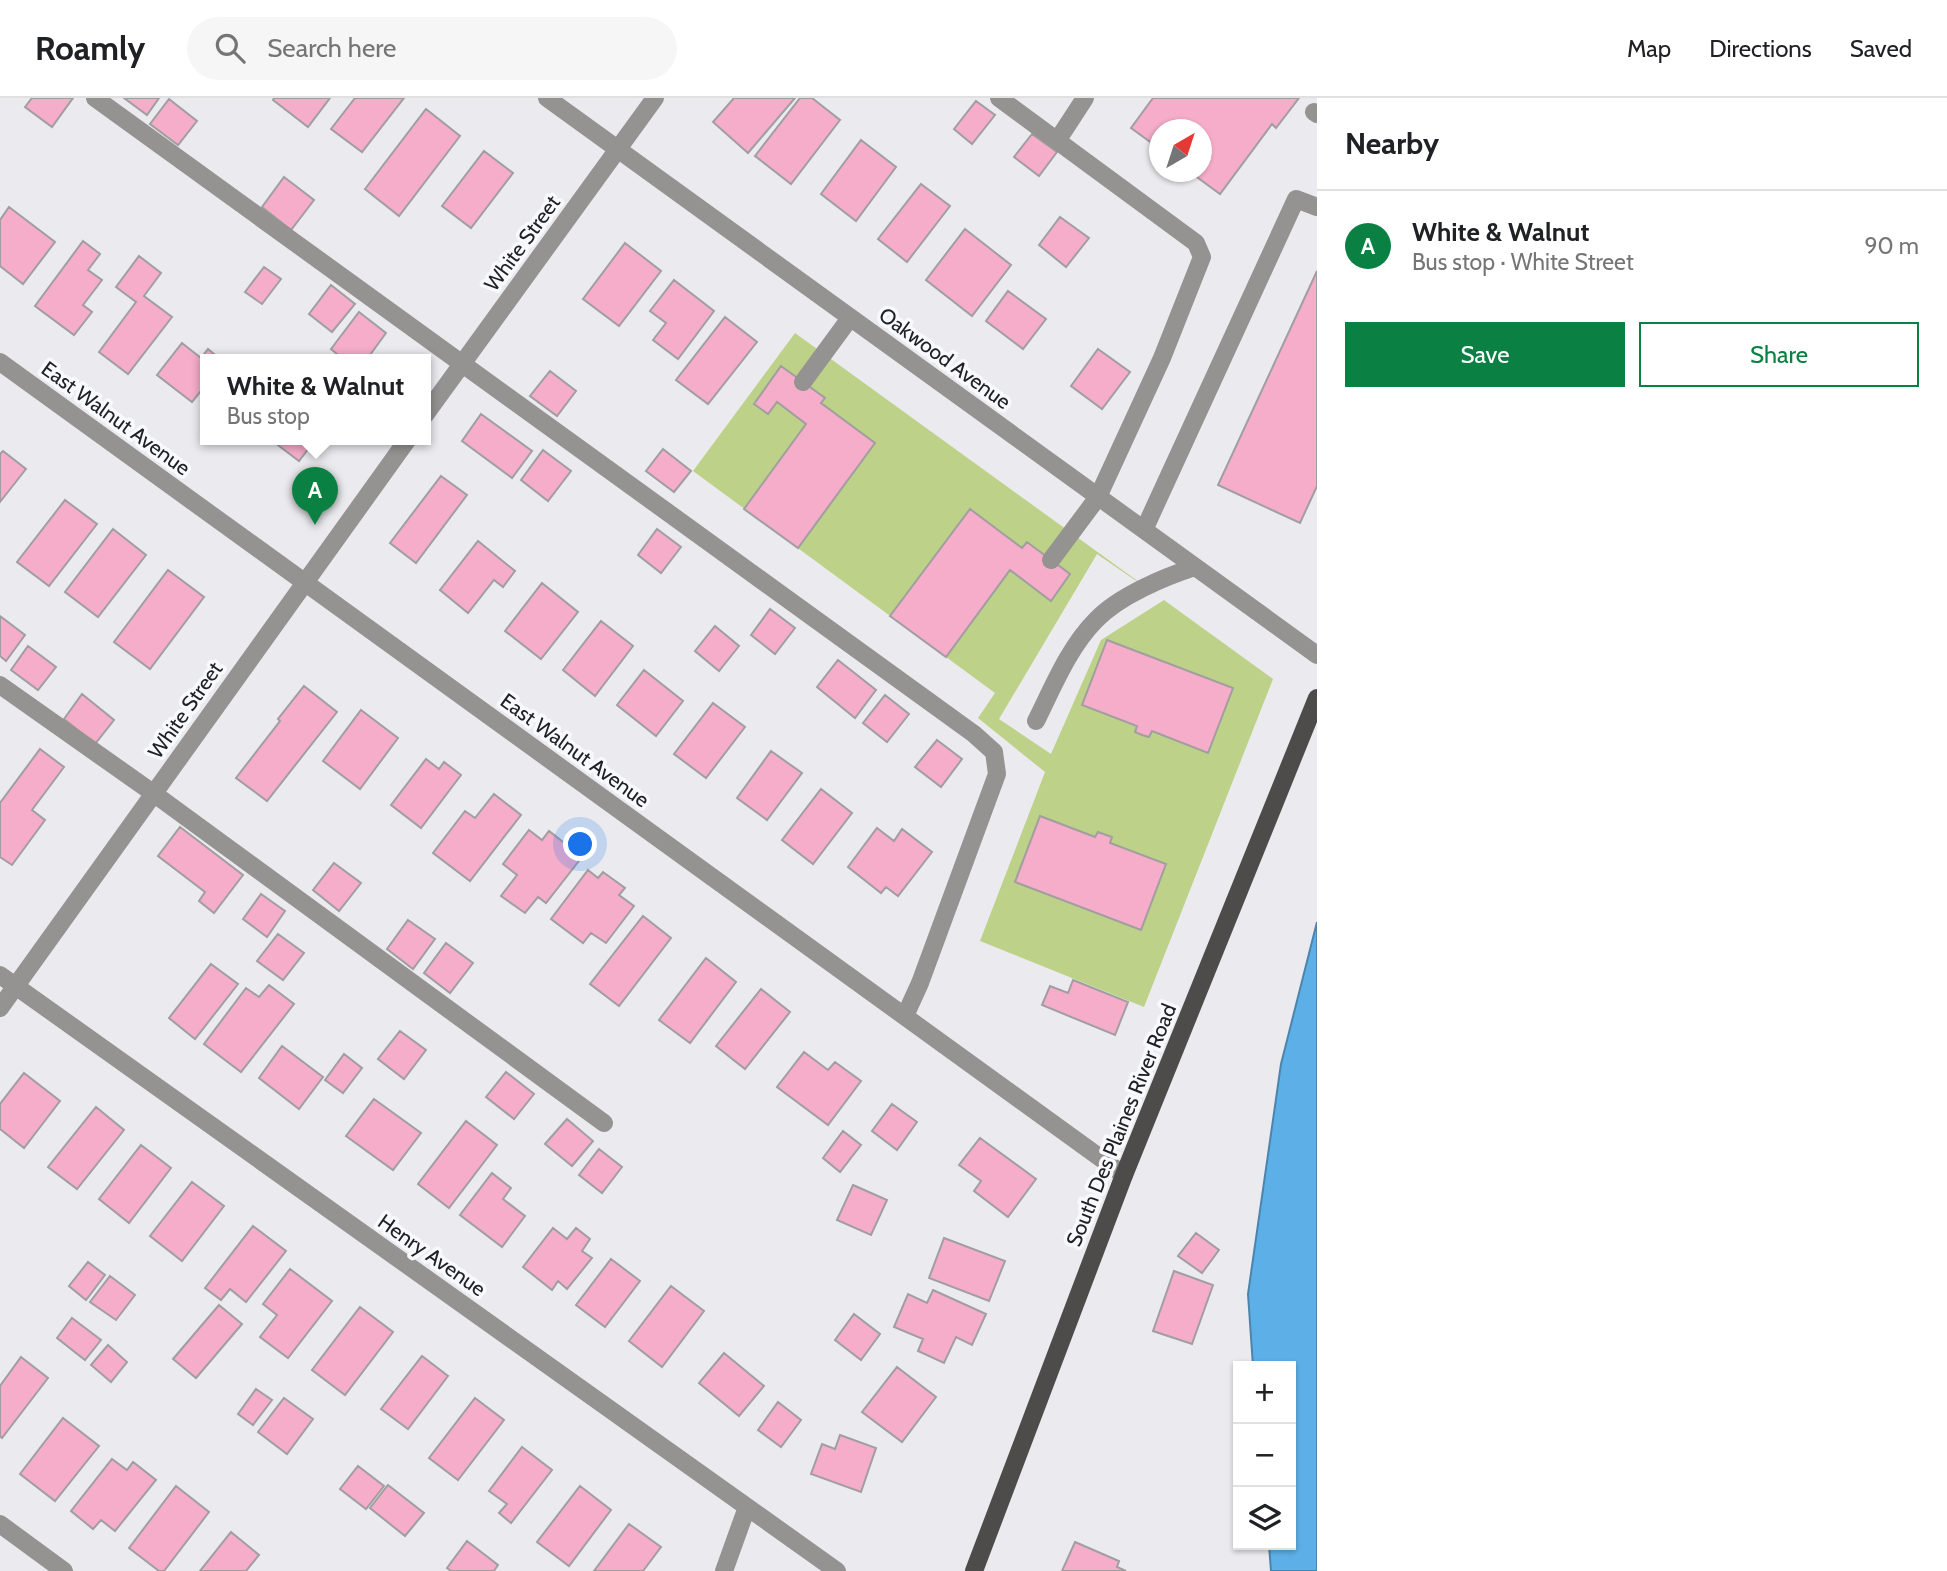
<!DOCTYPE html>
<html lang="en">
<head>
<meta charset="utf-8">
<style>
	:root { --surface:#fff; --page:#f6f6f6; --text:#202124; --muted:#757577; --line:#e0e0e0; --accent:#0b8043 }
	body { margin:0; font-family:Cabin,sans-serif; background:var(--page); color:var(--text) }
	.controls { position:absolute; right:21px; bottom:21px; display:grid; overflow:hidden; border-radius:0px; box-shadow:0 2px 5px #0004 }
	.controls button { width:63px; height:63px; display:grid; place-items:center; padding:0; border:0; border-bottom:2px solid var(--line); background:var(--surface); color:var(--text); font:35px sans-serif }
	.compass { position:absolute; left:1149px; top:21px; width:63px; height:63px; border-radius:50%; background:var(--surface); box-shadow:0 2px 5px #0004; rotate:39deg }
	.you { position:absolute; left:581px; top:747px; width:24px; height:24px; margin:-18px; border:5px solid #fff; border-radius:50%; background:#1a73e8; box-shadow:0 0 0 10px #1a73e833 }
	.badge { display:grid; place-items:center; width:46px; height:46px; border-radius:50%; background:var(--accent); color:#fff; font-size:23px; font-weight:700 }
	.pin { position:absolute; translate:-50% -58px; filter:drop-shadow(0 2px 4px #0008) }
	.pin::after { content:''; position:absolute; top:37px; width:24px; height:21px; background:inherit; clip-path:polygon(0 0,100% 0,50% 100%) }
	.popup { position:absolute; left:200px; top:256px; width:231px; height:91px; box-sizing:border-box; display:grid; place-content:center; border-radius:0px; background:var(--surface); filter:drop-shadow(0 2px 5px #0005); font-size:23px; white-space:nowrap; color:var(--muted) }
	.popup b { font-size:26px; color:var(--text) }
	.popup::after { content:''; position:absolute; left:50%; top:100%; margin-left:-14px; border:14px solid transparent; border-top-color:var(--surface) }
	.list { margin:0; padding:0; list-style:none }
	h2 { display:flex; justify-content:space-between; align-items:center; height:91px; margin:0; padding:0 28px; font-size:30px }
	h2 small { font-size:23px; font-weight:400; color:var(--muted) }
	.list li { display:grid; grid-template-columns:46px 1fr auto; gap:21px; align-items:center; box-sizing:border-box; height:112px; padding:0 28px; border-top:2px solid var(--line) }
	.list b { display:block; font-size:26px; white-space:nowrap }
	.list p { margin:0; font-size:23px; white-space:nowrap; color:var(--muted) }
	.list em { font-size:23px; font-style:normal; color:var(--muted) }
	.actions { display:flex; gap:14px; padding:21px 28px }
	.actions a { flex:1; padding:16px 0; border:2px solid var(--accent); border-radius:0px; text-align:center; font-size:24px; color:var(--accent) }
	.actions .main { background:var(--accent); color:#fff }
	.icon { flex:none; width:38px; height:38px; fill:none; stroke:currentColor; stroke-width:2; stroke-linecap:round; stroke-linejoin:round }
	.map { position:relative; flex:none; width:1317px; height:1473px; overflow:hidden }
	header { display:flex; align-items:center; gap:42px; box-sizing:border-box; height:98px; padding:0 35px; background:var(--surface); border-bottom:2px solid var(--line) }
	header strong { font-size:33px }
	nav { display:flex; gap:38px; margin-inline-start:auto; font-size:24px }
	.search { width:490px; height:63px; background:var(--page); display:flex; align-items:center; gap:18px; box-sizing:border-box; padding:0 24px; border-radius:38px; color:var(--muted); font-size:26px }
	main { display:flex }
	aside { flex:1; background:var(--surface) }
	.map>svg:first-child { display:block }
	.green { fill:#bdd189; fill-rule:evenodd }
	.water { fill:#5db0e7; stroke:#4b85ac; stroke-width:2 }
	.building { fill:#f5adc9; stroke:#a19e9f; stroke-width:2 }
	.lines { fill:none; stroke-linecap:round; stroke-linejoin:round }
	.minor { stroke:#949392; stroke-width:18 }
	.major { stroke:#4d4c4a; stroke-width:18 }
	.labels { text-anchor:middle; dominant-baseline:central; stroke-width:7; stroke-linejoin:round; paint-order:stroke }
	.street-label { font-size:21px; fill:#202122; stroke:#f8f9fc }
</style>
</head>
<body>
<header>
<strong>Roamly</strong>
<div class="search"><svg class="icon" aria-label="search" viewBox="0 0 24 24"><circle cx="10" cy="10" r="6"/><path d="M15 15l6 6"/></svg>Search here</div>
<nav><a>Map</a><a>Directions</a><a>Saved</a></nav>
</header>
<main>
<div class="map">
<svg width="1317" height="1473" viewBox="0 0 1317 1473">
	<rect width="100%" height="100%" fill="#ebebef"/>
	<path class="green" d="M795,235L1273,581L1144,909L980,843L1045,674L978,620L995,595L693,373ZM1097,456L1164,502L1101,542L1051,656L999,621Z"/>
	<path class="water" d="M1317,824V1473H1271L1269,1447H1291V1268H1253L1248,1196L1281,966Z"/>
	<path class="building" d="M32,0H73L52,29L25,9Z
		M124,0H159L147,17Z
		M274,0H330L308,29L273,2Z
		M355,0H404L362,54L331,31Z
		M734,0H795L748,55L713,24Z
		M800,0H812L840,22L791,86L755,58Z
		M1153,0H1299L1276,30L1272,26L1220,96L1190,74H1202V32H1160V51L1131,30Z
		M169,1L197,23L178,47L150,26Z
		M976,3L995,17L972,46L954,31Z
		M426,11L460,38L399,118L365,91Z
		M1032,36L1057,54L1039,78L1014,59Z
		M861,42L896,69L856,123L821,96Z
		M484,53L513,75L471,130L442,108Z
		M284,79L314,102L291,132L262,109Z
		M921,86L950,108L907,164L878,141Z
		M9,109L55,144L23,186L0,168V122Z
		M1060,119L1089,140L1066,169L1039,147Z
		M965,131L1011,167L972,218L926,182Z
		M83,143L100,156L88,172L102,182L83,207L92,214L74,237L35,208Z
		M625,145L661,173L619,228L583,201Z
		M139,158L161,175L144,198L172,219L128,276L99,254L136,204L116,189Z
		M264,169L281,181L262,206L245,194Z
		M1317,173V388L1300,425L1218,387Z
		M674,182L714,213L678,261L653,242L666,225L650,213Z
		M331,187L355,206L332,234L309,216Z
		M1008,193L1046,221L1023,251L986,223Z
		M359,214L386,235L367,261H343L331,251Z
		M725,219L757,244L708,306L676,282Z
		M182,245L201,260L208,251L220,261H205V288L192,304L157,277Z
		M1098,251L1130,274L1102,311L1071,288Z
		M781,268L825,300L821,305L875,345L798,450L744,411L806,326L777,304L768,316L754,306Z
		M550,273L576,293L557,318L530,298Z
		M481,316L532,353L512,380L462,343Z
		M270,341H326L316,355L309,350L299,363Z
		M663,351L691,373L674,394L646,373Z
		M543,352L571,373L548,403L521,382Z
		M3,353L26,371L0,404V356Z
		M441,378L467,397L416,465L390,445Z
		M65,402L97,426L49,488L17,464Z
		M970,411L1022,450L1027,444L1070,476L1051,503L1010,472L946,559L890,518Z
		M113,431L146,457L98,519L65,494Z
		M657,431L681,449L661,475L638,457Z
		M478,443L515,473L503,489L494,482L468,515L440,492Z
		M168,472L204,499L150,571L114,544Z
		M542,485L578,514L541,561L505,533Z
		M770,511L795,530L775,556L751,537Z
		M0,518L25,537L6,563L0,558Z
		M601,523L633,548L595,598L563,572Z
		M715,528L739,548L719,573L695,553Z
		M1107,542L1233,590L1208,655L1152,633L1149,639L1142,637L1135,634L1137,628L1082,607Z
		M28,548L56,569L38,592L11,572Z
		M838,562L876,592L855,620L817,589Z
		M644,572L683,603L656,638L617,607Z
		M304,588L337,614L267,703L236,680L280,623L278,621Z
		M82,596L114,622L95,646L64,621Z
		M885,597L909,616L887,644L863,625Z
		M713,605L745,629L706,680L674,656Z
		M361,612L398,640L360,691L323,663Z
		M937,642L962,661L941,689L915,669Z
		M40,651L64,669L32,712L45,722L12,767L0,759V705Z
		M771,653L802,675L767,722L737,700Z
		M426,661L439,671L444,664L461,677L421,730L391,707Z
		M821,691L852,715L813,766L782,742Z
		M494,696L521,717L470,783L433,755L465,713L475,720Z
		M1040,718L1095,739L1098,734L1112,739L1110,745L1166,766L1141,832L1015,784Z
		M180,729L243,777L214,815L199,803L205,794L158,758Z
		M877,730L894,743L902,731L932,754L898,798L886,789L881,795L848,769Z
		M529,732L542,742L549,733L582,759L546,805L538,799L525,815L501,798L517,777L503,766Z
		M334,765L361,785L339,813L313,792Z
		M588,772L598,780L603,774L625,790L619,797L634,808L606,845L591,835L583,845L551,821Z
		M261,796L285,813L267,839L243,821Z
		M643,818L671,840L619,908L590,886Z
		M408,822L435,841L413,871L387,851Z
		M278,836L304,855L283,882L257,863Z
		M446,845L473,865L450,895L424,875Z
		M706,860L736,884L690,945L659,922Z
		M211,866L238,886L195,941L169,920Z
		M1073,882L1128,904L1115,937L1042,907L1050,888L1068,895Z
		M269,887L294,906L241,974L204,946L246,890L259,899Z
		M761,891L790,914L745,971L716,948Z
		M400,933L426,952L404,981L378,961Z
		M282,948L323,979L299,1011L259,980Z
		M804,954L828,972L835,964L861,983L828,1027L777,989Z
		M344,956L362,970L343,995L325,982Z
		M506,974L534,996L514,1021L486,999Z
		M24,975L60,1003L24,1050L0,1031V1006Z
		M374,1001L421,1035L393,1072L346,1038Z
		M892,1006L917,1024L897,1052L872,1033Z
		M96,1009L124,1032L77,1091L48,1069Z
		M567,1021L593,1043L572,1068L545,1046Z
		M466,1023L497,1047L449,1110L418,1086Z
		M843,1033L861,1047L840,1074L823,1060Z
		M980,1040L1036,1081L1008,1119L974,1093L981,1083L959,1067Z
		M141,1047L171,1070L129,1125L99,1101Z
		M599,1051L622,1069L602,1095L579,1077Z
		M492,1075L511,1090L503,1101L525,1118L502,1149L460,1117Z
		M192,1084L224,1108L182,1163L150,1138Z
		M853,1087L887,1102L871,1137L837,1122Z
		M253,1128L286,1153L246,1204L230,1191L221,1202L205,1190Z
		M553,1130L567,1141L576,1130L590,1141L582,1153L592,1160L567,1191L558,1183L552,1192L523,1169Z
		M1196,1135L1219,1152L1202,1175L1178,1158Z
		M944,1140L1005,1163L989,1203L929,1180Z
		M611,1161L640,1183L605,1229L576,1207Z
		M88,1164L105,1177L86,1202L69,1188Z
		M290,1171L332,1203L288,1260L260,1239L277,1217L263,1206Z
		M1174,1173L1213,1187L1192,1246L1153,1233Z
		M110,1178L135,1197L116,1222L90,1204Z
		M671,1188L704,1213L662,1269L629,1243Z
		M933,1192L986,1216L972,1247L956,1239L944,1265L918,1253L923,1241L894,1229L908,1196L927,1205Z
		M219,1207L242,1226L196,1280L173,1261Z
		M360,1209L393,1234L345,1297L312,1272Z
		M854,1216L880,1236L861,1262L835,1242Z
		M72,1220L101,1242L85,1262L57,1240Z
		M108,1247L127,1264L111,1284L91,1267Z
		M724,1255L764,1288L739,1318L699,1285Z
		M422,1258L448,1278L408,1331L381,1311Z
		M21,1259L48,1280L2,1340L0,1338V1288Z
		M897,1269L936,1299L902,1344L862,1314Z
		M256,1291L272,1302L253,1327L238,1316Z
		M284,1300L313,1321L287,1356L258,1334Z
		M475,1300L504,1322L458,1382L429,1360Z
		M778,1304L801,1322L781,1349L758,1332Z
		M63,1320L99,1348L55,1403L20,1376Z
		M840,1337L876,1350L861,1394L811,1376L822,1346L835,1351Z
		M522,1349L552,1372L511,1425L499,1415L507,1406L489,1393Z
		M112,1361L127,1372L133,1364L156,1382L115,1433L101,1422L93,1431L71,1413Z
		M358,1368L384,1388L366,1411L340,1391Z
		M388,1387L424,1415L405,1438L370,1410Z
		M176,1388L209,1414L164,1473H159L129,1450Z
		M580,1388L611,1412L569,1468L537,1444Z
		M629,1426L661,1449L643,1473H594Z
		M231,1434L259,1457L246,1473H200Z
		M467,1443L498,1467L494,1473H451L447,1470Z
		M1075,1444L1119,1463L1117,1469L1126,1473H1062Z"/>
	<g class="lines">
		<path class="minor" d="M95,0L974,636L994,654L997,676L920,885L905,918
			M547,0L1317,557
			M999,0L1196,145L1202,159L1162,260L1098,399L1051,462
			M1314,14L1317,16
			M1057,43L1085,0
			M0,264L1124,1077
			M803,284L850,220
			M425,317L655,0
			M1144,432L1296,101L1317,109
			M0,587L153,695L604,1025
			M1036,623C1053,589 1069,549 1096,522C1119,498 1164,479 1195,469
			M0,877L837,1473
			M0,910L408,341
			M0,1426L64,1473
			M724,1473L747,1409"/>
		<path class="major" d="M974,1473L1124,1077L1317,600"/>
	</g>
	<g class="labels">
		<g class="street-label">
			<text transform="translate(522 145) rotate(-54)">White Street</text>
			<text transform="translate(945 260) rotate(36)">Oakwood Avenue</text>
			<text transform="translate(116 320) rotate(36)">East Walnut Avenue</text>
			<text transform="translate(185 612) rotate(-55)">White Street</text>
			<text transform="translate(575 652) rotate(36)">East Walnut Avenue</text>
			<text transform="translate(1121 1027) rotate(-68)">South Des Plaines River Road</text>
			<text transform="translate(432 1157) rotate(35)">Henry Avenue</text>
		</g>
	</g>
</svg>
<div class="controls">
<button>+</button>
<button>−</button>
<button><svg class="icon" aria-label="layers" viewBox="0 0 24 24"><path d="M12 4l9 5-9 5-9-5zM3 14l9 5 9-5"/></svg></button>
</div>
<svg class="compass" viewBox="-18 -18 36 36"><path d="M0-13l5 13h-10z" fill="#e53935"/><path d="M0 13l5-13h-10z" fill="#757577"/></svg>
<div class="you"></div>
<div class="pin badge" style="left:315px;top:427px">A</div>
<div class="popup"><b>White &amp; Walnut</b>Bus stop</div>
</div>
<aside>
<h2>Nearby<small></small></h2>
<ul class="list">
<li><span class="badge">A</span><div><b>White &amp; Walnut</b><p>Bus stop · White Street</p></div><em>90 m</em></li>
</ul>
<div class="actions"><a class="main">Save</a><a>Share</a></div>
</aside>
</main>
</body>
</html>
